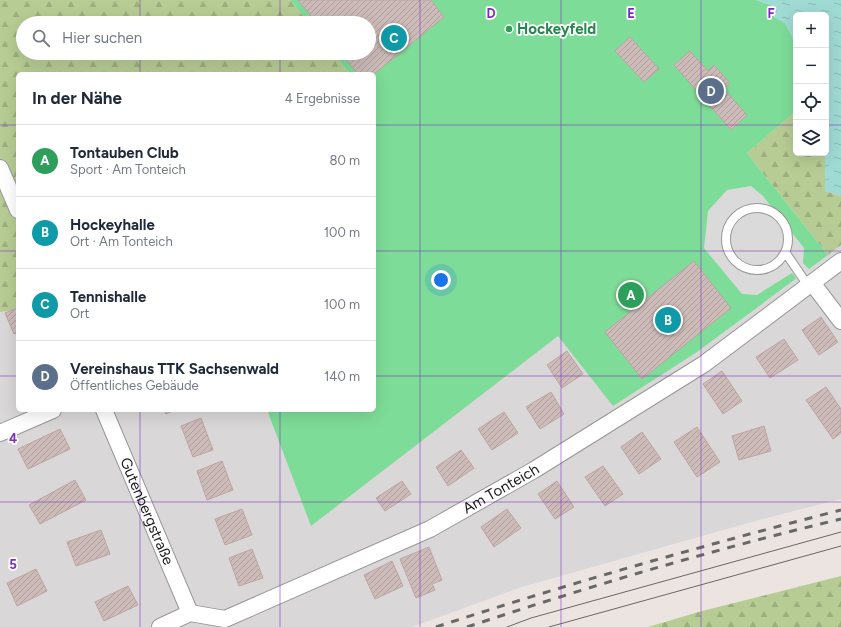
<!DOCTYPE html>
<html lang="de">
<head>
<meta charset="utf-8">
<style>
	:root { --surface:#fff; --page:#f2f2f3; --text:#1f2937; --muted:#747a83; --line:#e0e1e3; --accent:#7c3aed }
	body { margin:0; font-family:Figtree,sans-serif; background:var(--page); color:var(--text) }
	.controls { position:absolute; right:12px; top:12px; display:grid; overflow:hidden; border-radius:6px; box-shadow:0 4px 16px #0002 }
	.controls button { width:36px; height:36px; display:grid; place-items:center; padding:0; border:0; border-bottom:1px solid var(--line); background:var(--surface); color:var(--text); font:20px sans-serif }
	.you { position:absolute; left:441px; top:280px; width:14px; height:14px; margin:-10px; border:3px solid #fff; border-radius:50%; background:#1a73e8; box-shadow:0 0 0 6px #1a73e833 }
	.badge { display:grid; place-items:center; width:26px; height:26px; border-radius:50%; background:var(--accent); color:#fff; font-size:13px; font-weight:700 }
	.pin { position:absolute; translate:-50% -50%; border:2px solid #fff; box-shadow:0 1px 4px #0006 }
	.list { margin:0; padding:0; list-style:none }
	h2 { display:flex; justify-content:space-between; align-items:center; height:52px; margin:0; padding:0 16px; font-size:17px }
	h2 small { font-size:13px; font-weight:400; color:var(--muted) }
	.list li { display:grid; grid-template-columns:26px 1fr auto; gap:12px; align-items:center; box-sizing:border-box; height:72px; padding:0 16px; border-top:1px solid var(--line) }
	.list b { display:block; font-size:15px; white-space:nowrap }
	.list p { margin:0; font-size:13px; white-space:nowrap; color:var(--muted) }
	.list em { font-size:13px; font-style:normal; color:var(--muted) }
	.icon { flex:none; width:22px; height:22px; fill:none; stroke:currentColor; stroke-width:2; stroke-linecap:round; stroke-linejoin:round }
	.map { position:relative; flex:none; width:841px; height:627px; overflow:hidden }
	.search { position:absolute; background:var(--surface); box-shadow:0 4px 16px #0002; left:16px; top:16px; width:360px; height:44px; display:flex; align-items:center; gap:10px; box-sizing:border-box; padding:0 14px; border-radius:22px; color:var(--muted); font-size:15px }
	.panel { position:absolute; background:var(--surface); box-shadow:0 4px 16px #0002; left:16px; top:72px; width:360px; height:340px; border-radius:6px }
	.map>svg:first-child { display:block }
	.residential { fill:#d9d7d8 }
	.forest { fill:url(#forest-firs) }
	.pitch { fill:#7ddc97 }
	.parking { fill:#dadada }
	.water { fill:url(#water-ripples) }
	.building { fill:url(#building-hatch); stroke:#bda5a2 }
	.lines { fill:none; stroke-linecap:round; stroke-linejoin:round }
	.lane-casing { stroke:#979797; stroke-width:10 }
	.street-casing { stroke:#979797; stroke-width:18 }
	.lane { stroke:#fff; stroke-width:8 }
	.street { stroke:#fff; stroke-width:16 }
	.tram { stroke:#686868; stroke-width:1 }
	.rail { stroke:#686868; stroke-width:3; stroke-dasharray:8 8; stroke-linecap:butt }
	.grid { fill:none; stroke:#7b2cbf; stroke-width:1; stroke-opacity:0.55 }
	.leisure-dot { fill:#2e9e5b; stroke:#fff; stroke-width:1.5 }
	.labels { text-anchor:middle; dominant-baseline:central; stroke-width:3.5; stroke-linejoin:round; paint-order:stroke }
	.leisure-label { font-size:15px; font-weight:bold; fill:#27864d; stroke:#fff; text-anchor:start }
	.street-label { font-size:15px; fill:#1a1a1a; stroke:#fff }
	.grid-label { font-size:13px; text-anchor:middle; font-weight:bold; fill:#7b2cbf; stroke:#fff; stroke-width:3.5; stroke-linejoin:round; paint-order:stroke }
</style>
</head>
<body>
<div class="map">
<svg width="841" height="627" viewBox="0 0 841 627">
	<defs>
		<pattern id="forest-firs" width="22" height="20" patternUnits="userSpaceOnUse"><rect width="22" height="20" fill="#b7cc94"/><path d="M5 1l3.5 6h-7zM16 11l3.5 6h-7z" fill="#9daf7f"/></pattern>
		<pattern id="water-ripples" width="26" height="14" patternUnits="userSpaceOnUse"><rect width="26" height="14" fill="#a0dad4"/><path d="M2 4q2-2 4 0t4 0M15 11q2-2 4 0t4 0" fill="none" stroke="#89bab5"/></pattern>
		<pattern id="building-hatch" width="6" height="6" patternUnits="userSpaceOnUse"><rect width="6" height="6" fill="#ccbbb9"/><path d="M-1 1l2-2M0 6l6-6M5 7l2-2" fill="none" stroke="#afa09e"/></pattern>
	</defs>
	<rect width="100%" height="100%" fill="#ece4e0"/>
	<path class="residential" d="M841,245V499L755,521L522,587L412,627H0V312L18,310V410H267L311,525L558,335L697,352Z"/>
	<path class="forest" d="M0,0H290L309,23H23V53H333L350,74H18V310L0,312Z
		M796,111V153H826L825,191L841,196V245L828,255L747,153Z
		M841,576V627H648L702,611Z"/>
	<path class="pitch" d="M290,0H756L771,5L773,16L785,23L796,44V111L747,153L828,255L697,352L613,406L558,336L311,526L267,410H374V74H350L333,53H369V23H309Z"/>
	<path class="parking" d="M751,186L763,196L804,248L803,263L816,276L802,286L792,273L757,295L742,294L704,248L708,211L727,190Z"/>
	<path class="water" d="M756,0H841V196L825,191L826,15H796V44L785,23L773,16L771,5Z"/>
	<path class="building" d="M298,0H431L444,17L374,74H358L341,53H369V23H317Z
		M630,37L659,69L644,82L615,51Z
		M690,51L708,71L714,65L730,83L724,89L747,115L731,130L674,65Z
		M694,261L731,308L642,379L605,332Z
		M18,308V332L14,334L5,313Z
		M821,317L838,342L819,355L802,330Z
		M784,339L798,360L770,378L756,357Z
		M567,351L583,374L562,388L547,365Z
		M722,371L742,401L723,414L703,384Z
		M826,387L841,409V433L833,439L806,400Z
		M551,392L564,414L540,429L526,407Z
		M164,410H175L166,414Z
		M504,412L518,433L492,450L478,429Z
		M201,418L213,450L193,457L181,426Z
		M764,426L771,451L739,460L732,436Z
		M697,427L720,462L697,477L674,442Z
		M60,429L70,449L28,469L18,449Z
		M642,432L661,459L639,474L621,447Z
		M461,450L474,468L448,486L436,467Z
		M222,461L233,490L207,500L197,471Z
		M603,466L623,494L605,506L585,477Z
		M75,480L86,500L40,524L29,505Z
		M402,481L411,494L385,511L376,498Z
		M557,481L574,507L555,519L538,494Z
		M242,509L252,535L225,545L215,519Z
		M507,509L521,528L494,547L481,527Z
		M101,530L110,554L76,566L67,542Z
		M429,547L442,580L432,584L435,590L416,598L400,559Z
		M252,549L263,578L239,586L229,558Z
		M392,561L403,586L375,599L364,575Z
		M36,569L47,591L17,606L7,583Z
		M128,586L138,605L104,621L95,602Z"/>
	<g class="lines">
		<g class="lane-casing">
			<path id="lane" d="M726 239a31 31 0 1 1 62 0a31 31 0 1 1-62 0Z
				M785,252L809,287"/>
		</g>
		<g class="street-casing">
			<g id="street">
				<path d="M0,168L18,210"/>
				<path d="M813,284L841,321"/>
				<path id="s1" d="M104,410L190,613"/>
				<path d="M0,433L53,410"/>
				<path id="s2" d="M160,627L190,613L225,619L430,529L534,470L704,364L841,261"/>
			</g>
		</g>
		<use href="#lane" class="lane"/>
		<use href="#street" class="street"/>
		<path class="tram" d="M507,627L531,618L841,532
			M549,627L841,546"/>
		<path class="rail" d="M436,627C570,583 705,545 841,510
			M467,627C590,586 715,549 841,519"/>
	</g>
	<path class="grid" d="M140,0V23M280,0V23M420,0V627M561,0V627M701,0V627M140,53V74M280,53V74M0,125H18M374,125H796M826,125H841M0,251H18M374,251H841M0,376H18M374,376H841M140,410V627M280,410V627M0,502H841"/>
	<circle class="leisure-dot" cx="509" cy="29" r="4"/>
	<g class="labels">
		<g class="leisure-label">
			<text x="517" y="29">Hockeyfeld</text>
		</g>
		<g class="street-label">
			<text stroke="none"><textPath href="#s2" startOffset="374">Am Tonteich</textPath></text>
			<text stroke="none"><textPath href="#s1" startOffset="110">Gutenbergstraße</textPath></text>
		</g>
	</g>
	<g class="grid-label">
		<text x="491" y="18">D</text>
		<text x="631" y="18">E</text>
		<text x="771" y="18">F</text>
		<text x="13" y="443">4</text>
		<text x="13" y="569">5</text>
	</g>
</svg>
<div class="controls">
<button>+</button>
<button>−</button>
<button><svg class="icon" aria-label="locate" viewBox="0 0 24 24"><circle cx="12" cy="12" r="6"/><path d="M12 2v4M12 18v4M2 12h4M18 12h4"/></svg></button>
<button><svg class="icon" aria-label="layers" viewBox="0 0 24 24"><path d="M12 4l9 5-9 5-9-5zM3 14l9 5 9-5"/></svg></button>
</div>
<div class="you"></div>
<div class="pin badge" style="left:631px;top:295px;background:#2e9e5b">A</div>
<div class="pin badge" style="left:668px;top:320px;background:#0f9aa8">B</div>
<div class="pin badge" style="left:394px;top:38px;background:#0f9aa8">C</div>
<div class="pin badge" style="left:711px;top:91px;background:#5c6f8a">D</div>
<div class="search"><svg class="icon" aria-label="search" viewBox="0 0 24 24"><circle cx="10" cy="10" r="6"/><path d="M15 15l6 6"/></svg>Hier suchen</div>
<section class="panel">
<h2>In der Nähe<small>4 Ergebnisse</small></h2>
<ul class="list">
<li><span class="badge" style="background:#2e9e5b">A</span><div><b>Tontauben Club</b><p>Sport · Am Tonteich</p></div><em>80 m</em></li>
<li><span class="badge" style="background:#0f9aa8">B</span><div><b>Hockeyhalle</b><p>Ort · Am Tonteich</p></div><em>100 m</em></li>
<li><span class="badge" style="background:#0f9aa8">C</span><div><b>Tennishalle</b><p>Ort</p></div><em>100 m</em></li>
<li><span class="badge" style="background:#5c6f8a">D</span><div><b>Vereinshaus TTK Sachsenwald</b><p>Öffentliches Gebäude</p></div><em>140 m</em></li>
</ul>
</section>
</div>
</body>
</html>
